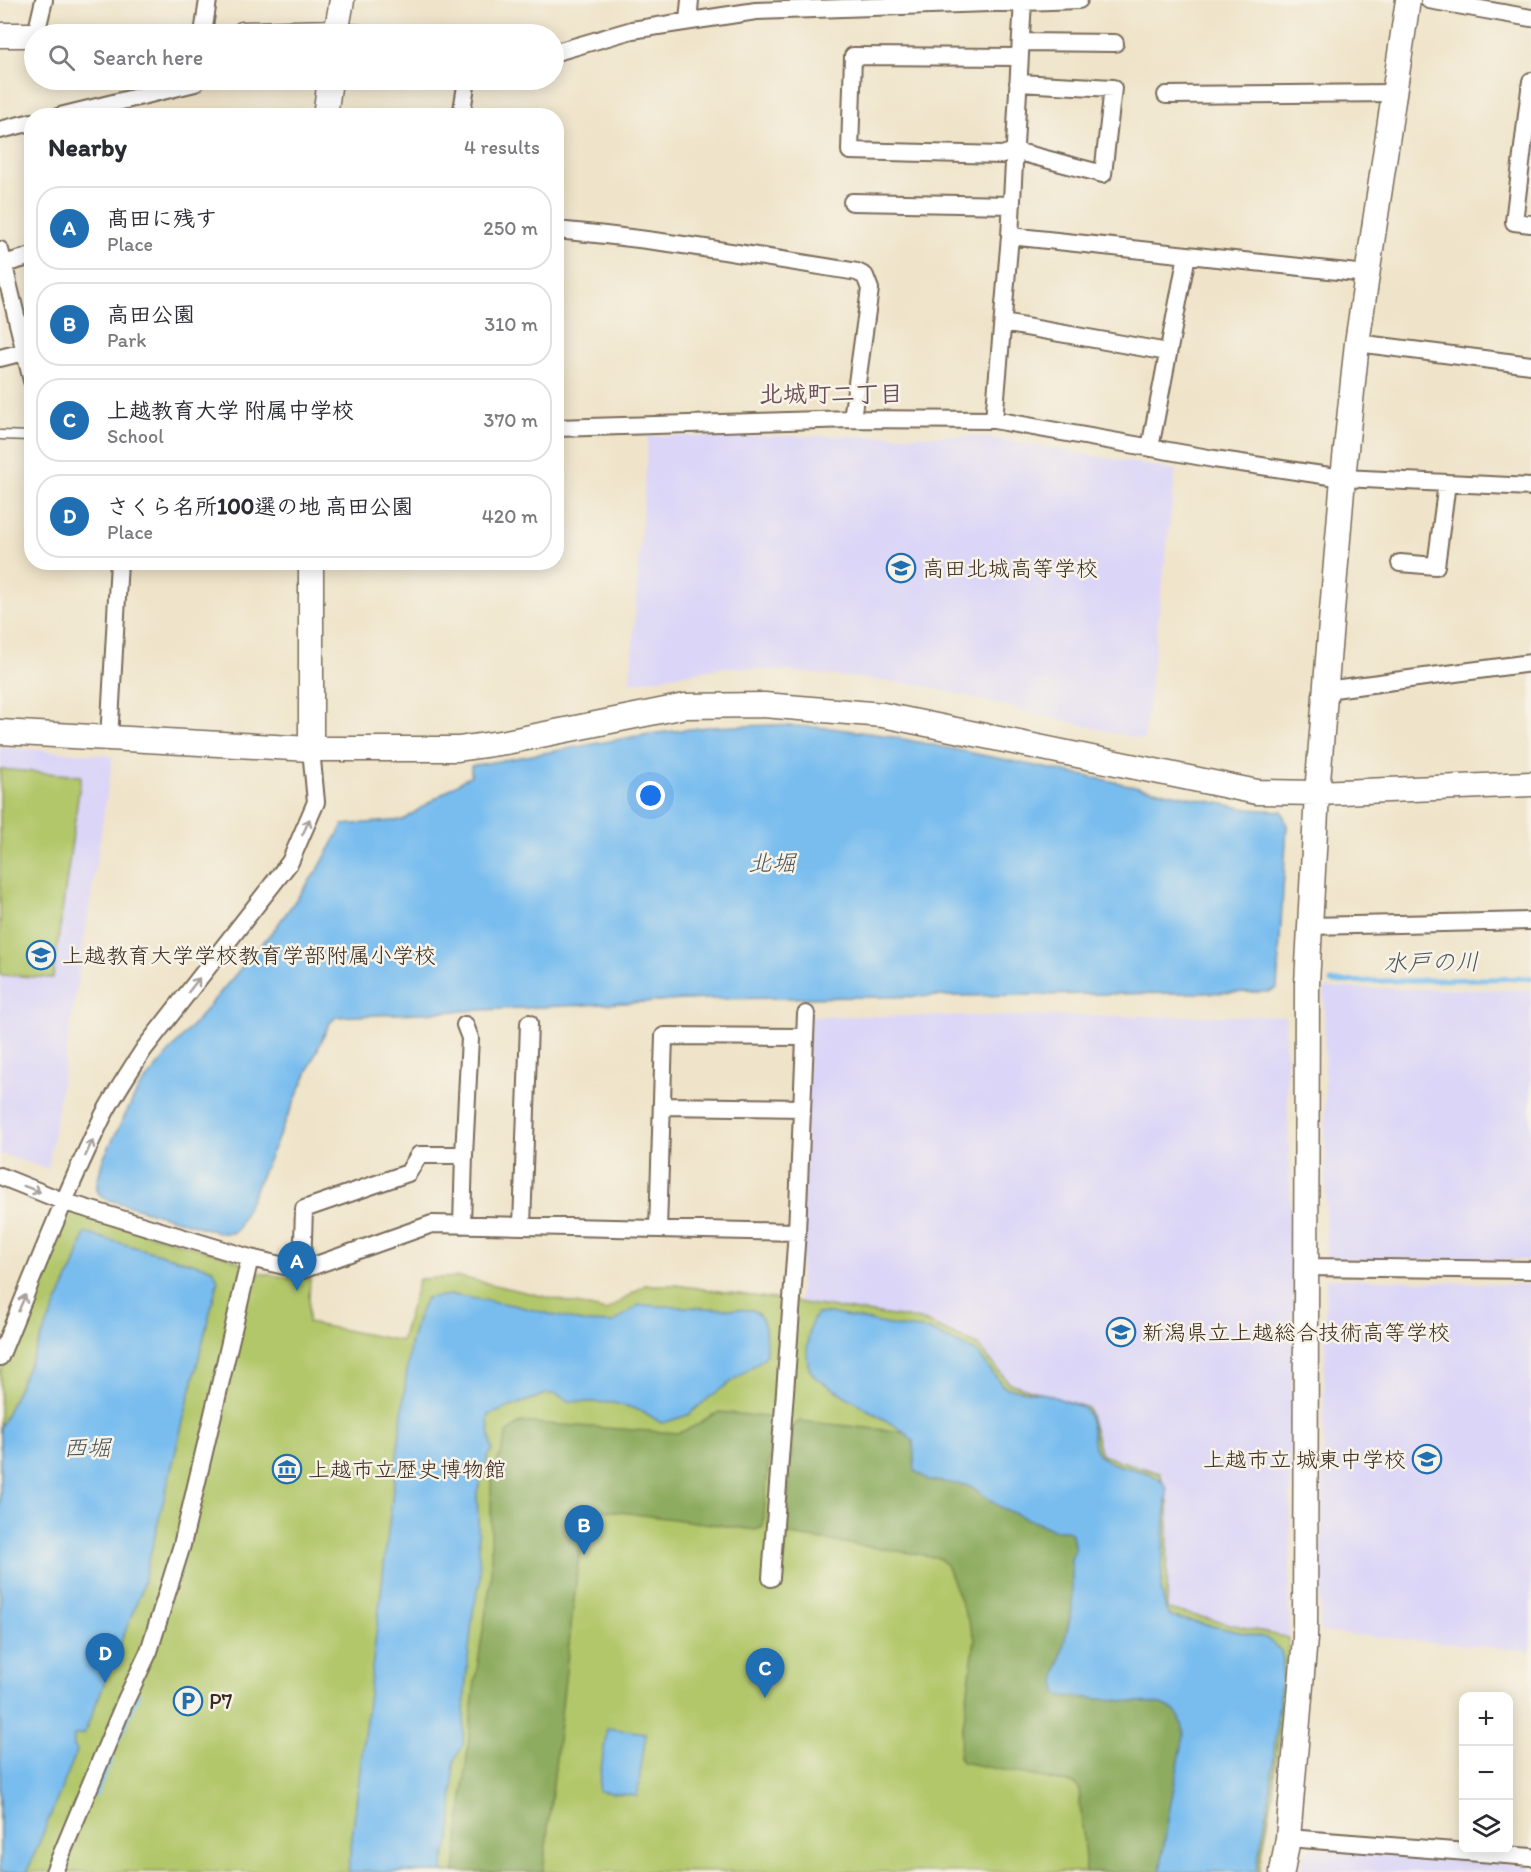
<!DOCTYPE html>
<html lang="en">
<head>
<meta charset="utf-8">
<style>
	:root { --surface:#fff; --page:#f2f2f3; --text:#2b2b33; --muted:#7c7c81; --line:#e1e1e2; --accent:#1f6fb2 }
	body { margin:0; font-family:Itim,"Klee One",sans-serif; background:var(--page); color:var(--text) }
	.controls { position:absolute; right:18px; bottom:18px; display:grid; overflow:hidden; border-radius:12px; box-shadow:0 3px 15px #0003 }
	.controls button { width:54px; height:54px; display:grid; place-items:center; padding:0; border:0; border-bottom:2px solid var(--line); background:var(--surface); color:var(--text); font:30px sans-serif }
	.you { position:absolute; left:651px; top:796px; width:21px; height:21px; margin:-15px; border:4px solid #fff; border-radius:50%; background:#1a73e8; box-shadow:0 0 0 9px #1a73e833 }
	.badge { display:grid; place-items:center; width:39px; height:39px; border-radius:50%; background:var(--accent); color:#fff; font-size:20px; font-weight:700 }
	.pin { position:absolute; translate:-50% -50px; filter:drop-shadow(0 2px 3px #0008) }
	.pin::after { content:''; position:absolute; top:32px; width:21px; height:18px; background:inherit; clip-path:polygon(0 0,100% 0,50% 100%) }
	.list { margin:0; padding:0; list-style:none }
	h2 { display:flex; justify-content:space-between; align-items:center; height:78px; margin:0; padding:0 24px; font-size:26px }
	h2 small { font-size:20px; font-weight:400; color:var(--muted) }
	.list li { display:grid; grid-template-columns:39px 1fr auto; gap:18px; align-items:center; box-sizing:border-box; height:84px; margin:0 12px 12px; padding:0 12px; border:2px solid var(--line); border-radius:24px }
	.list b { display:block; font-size:22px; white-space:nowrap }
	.list p { margin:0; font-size:20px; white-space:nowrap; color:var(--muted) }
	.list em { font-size:20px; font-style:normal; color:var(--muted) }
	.icon { flex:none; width:33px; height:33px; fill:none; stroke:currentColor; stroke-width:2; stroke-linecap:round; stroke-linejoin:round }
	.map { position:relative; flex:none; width:1531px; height:1872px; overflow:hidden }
	.search { position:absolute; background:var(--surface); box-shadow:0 3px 15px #0003; left:24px; top:24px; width:540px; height:66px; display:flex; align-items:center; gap:15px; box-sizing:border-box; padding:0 21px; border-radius:33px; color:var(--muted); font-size:22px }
	.panel { position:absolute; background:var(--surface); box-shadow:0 3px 15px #0003; left:24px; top:108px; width:540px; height:462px; border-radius:24px }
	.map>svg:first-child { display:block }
	.built { fill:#dbd6f7 }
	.green { fill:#b2c76b; stroke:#767844; stroke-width:1.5 }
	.forest { fill:#8dac5f; stroke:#646b3e; stroke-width:1.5 }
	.water { fill:#79bdef; stroke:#5a7486; stroke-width:1.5 }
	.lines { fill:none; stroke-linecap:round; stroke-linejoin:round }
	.stream { stroke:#79bdef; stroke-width:5 }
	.lane-casing { stroke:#7a6b5a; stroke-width:11 }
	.street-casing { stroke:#7a6b5a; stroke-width:20 }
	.secondary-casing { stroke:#7a6b5a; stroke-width:27 }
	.lane { stroke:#fff; stroke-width:8 }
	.street { stroke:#fff; stroke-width:16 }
	.secondary { stroke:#fff; stroke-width:24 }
	.oneway { stroke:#a79f9a }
	.labels { text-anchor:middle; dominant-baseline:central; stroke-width:5; stroke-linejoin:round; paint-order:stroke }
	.poi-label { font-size:22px; fill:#3b2a1e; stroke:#f7f3e8; text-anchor:start }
	.neighbourhood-label { font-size:24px; font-weight:bold; fill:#6d4f5a; stroke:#f7f3e8 }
	.water-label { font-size:24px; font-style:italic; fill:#4e565d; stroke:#f7f3e8 }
</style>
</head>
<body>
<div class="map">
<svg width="1531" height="1872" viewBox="0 0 1531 1872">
	<rect width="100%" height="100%" fill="#f7f3e8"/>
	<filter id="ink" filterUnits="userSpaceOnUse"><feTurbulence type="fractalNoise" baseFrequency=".0167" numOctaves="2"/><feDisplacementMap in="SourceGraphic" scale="12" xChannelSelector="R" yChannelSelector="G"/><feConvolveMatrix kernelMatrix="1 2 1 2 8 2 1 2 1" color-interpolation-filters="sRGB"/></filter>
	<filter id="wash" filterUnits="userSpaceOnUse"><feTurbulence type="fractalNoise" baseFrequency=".008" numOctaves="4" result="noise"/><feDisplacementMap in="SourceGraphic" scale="24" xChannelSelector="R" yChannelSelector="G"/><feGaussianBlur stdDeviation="1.35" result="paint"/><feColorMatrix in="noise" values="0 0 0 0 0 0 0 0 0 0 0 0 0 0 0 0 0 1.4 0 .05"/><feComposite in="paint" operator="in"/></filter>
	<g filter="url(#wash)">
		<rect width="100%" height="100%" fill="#efe4c9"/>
		<path class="built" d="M648,436H978L1176,470L1144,740L920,685L806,673L727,667L630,683Z
			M0,747L113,756L48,1169L0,1154Z
			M1324,988L1531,990V1260L1326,1259Z
			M810,1016H1285L1293,1281L1289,1638L1167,1609L1168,1501L1101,1455L1088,1408L1009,1383L978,1345L800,1302Z
			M1326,1278L1531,1285V1651L1320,1632Z
			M1314,1847L1531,1865V1872H1299L1302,1856Z"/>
		<path class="green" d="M0,769L81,776L53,978L0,975Z
			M67,1211L229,1257L259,1273L298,1279L310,1276L308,1323L401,1341L419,1279L460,1277L606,1311L645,1285H676L921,1320L978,1345L1009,1383L1088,1408L1101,1455L1160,1473L1168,1501L1167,1609L1289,1638L1273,1794L1259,1872H0V1373Z"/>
		<path class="forest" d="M720,1412L767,1417L772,1422L763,1527L756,1530L589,1508L584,1513L543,1872H455L474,1689L491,1578V1483L507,1433L521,1422L677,1433C697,1429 702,1418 720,1412Z
			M800,1421L905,1432L913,1441L915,1471L929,1480L971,1486L1002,1508L1054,1530H1067L1072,1534L1075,1551L1071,1559L1072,1572V1610L1056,1677L1064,1696L1162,1704C1178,1710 1183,1719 1184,1736L1169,1813L1160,1872H1086L1079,1789L1075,1784L962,1762L959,1756L975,1638L946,1565L939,1558L924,1555L790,1535L785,1528L793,1426Z"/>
		<path class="water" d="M774,725L830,728L883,735L1248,809L1282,811L1287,826L1277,988L1269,992L706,999L336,1017L329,1024L237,1230L231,1233H221L103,1198L97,1191V1182L103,1159L139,1088L276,927L319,868L343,825L403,820L471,775V766L649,734L708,727Z
			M85,1233L213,1269L218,1280L141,1592L84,1734L74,1735V1746L77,1751L27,1872H0V1428L74,1266Z
			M452,1295L513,1305L582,1322L613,1323L639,1305L752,1310C769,1318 765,1338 766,1354L763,1359L710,1397L688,1415L666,1422L661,1423L644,1412L626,1406L613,1403L568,1401L556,1394H546L489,1415L488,1421L492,1450L488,1457L477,1492L480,1582L473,1611L465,1690L463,1745L454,1761L451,1837L444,1858L443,1872H348L410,1345L417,1319L426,1298Z
			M830,1313L899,1327L929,1330L977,1352L1002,1385L1008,1388L1046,1394L1082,1407C1097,1419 1088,1448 1101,1457C1120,1472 1155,1465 1167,1489L1161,1588L1166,1611L1171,1617L1266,1638L1281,1651L1283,1661L1270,1794L1256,1872H1160L1169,1813L1184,1736C1183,1719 1178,1710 1162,1704L1064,1696L1057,1694L1056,1677L1072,1610V1572L1071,1559L1075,1551L1072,1534L1067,1530H1054L1002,1508L971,1486L929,1480L915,1471L913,1441L905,1432L817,1379C813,1375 810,1372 809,1367C805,1354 808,1322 817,1314Z
			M607,1728L646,1733L637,1796L598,1791Z"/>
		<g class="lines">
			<path class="stream" d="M1331,982L1531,978
				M117,1742L138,1694
				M95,1795L112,1755"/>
		</g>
	</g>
	<g filter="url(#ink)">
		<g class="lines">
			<g class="lane-casing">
				<path id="lane" d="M0,435L32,436"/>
			</g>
			<g class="street-casing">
				<path id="street" d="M1429,0L1531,18
					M688,21L690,0
					M337,32L364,34
					M36,34L44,0
					M203,34L208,0
					M1021,42L1115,43
					M554,50L560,51L632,30L756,11L1079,0
					M1531,81L1514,222L1531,224
					M1018,83L1113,88L1103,174L1015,151L1002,155L850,151L853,56L1020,57
					M1166,95L1394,93
					M60,116L195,83V80
					M461,116L467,80
					M0,130L32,122
					M852,202L1012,205
					M556,230C657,239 757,256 857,272L865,276L870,289L852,419
					M1010,236L1366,274
					M0,250L32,381
					M0,265L32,256
					M1003,323L1168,352
					M1357,343L1531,365
					M0,358L32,350
					M994,420L1010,236L1023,0
					M556,428L852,419L994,420L1214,459L1343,478L1531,487
					M1150,448L1187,255
					M1400,563L1436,566L1447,483
					M1326,690L1531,663
					M109,739L119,562
					M1310,926L1531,921
					M662,1106L802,1108
					M464,1155L470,1038L465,1025
					M0,1176L65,1202L250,1258L302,1270L432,1224L797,1232
					M522,1226L529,1023
					M658,1229L664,1036L805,1037
					M1305,1267L1531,1270
					M302,1270L304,1209L408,1173L419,1155H464L462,1225
					M0,1357C33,1276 65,1194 103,1116C115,1093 130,1071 144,1049L290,862L316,802L311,749
					M771,1578L797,1232L806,1014
					M1288,1838L1531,1857
					M54,1872L124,1704L149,1651L182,1545L250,1258"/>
			</g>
			<g class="secondary-casing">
				<path id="secondary" d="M243,34L337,32
					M336,34L342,0
					M0,35H34
					M325,116L330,80
					M311,562V749
					M0,732L311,749H458L506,742L685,706L764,705L883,715L1257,792L1317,793L1531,784
					M1282,1872L1288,1838L1305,1638L1307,984L1317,793L1343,478L1357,343L1408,0"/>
			</g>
			<use href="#lane" class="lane"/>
			<use href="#street" class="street"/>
			<use href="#secondary" class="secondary"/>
		</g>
		<defs><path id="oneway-shaft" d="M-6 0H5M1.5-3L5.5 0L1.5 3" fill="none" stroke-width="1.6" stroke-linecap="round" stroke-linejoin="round" transform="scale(1.5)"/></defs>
		<g class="oneway">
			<use href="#oneway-shaft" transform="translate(306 827) rotate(-65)"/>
			<use href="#oneway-shaft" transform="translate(194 985) rotate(-52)"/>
			<use href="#oneway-shaft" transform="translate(89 1148) rotate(-66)"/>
			<use href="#oneway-shaft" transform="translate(32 1189) rotate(21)"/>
			<use href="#oneway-shaft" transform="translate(22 1303) rotate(-67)"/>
		</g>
	</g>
	<defs>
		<g id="school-ring" transform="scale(1.5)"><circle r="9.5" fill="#f7f3e8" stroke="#1f6fb2" stroke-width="1.5"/><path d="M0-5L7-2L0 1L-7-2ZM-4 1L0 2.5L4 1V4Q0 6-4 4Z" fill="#1f6fb2"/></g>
		<g id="museum-ring" transform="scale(1.5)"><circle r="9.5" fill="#f7f3e8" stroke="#1f6fb2" stroke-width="1.5"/><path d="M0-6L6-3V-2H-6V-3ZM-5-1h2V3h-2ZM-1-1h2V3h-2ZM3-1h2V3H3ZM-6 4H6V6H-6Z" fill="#1f6fb2"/></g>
		<g id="parking-ring" transform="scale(1.5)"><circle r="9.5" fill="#f7f3e8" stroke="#1f6fb2" stroke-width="1.5"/><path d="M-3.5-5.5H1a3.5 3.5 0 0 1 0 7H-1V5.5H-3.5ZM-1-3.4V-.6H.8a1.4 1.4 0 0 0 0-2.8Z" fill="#1f6fb2"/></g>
	</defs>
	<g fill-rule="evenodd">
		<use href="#school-ring" x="901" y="568"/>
		<use href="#school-ring" x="41" y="955"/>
		<use href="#school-ring" x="1121" y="1332"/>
		<use href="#school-ring" x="1427" y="1459"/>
		<use href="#museum-ring" x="287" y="1469"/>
		<use href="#parking-ring" x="188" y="1701"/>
	</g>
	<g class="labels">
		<g class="poi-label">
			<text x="922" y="568">高田北城高等学校</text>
			<text x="62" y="955">上越教育大学学校教育学部附属小学校</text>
			<text x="1142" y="1332">新潟県立上越総合技術高等学校</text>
			<text x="1406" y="1459" text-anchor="end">上越市立 城東中学校</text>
			<text x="308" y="1469">上越市立歴史博物館</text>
			<text x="209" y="1701">P7</text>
		</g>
		<g class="neighbourhood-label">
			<text x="831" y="393">北城町二丁目</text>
		</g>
		<g class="water-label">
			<text x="772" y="862">北堀</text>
			<text transform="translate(1431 962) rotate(-1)">水戸の川</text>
			<text x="87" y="1447">西堀</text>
		</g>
	</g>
</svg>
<div class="controls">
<button>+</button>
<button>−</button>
<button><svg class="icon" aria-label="layers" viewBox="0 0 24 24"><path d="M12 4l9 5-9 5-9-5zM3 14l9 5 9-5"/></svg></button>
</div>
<div class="you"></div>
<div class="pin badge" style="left:297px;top:1291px">A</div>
<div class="pin badge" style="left:584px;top:1555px">B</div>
<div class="pin badge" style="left:765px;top:1698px">C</div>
<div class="pin badge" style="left:105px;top:1683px">D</div>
<div class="search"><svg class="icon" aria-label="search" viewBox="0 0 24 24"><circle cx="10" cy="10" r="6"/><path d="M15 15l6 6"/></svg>Search here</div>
<section class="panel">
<h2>Nearby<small>4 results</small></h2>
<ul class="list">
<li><span class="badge">A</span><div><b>髙田に残す</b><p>Place</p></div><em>250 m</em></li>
<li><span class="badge">B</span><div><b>高田公園</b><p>Park</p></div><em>310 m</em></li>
<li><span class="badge">C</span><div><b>上越教育大学 附属中学校</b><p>School</p></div><em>370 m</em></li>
<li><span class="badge">D</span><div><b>さくら名所100選の地 高田公園</b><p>Place</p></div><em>420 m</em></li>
</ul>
</section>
</div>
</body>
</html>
